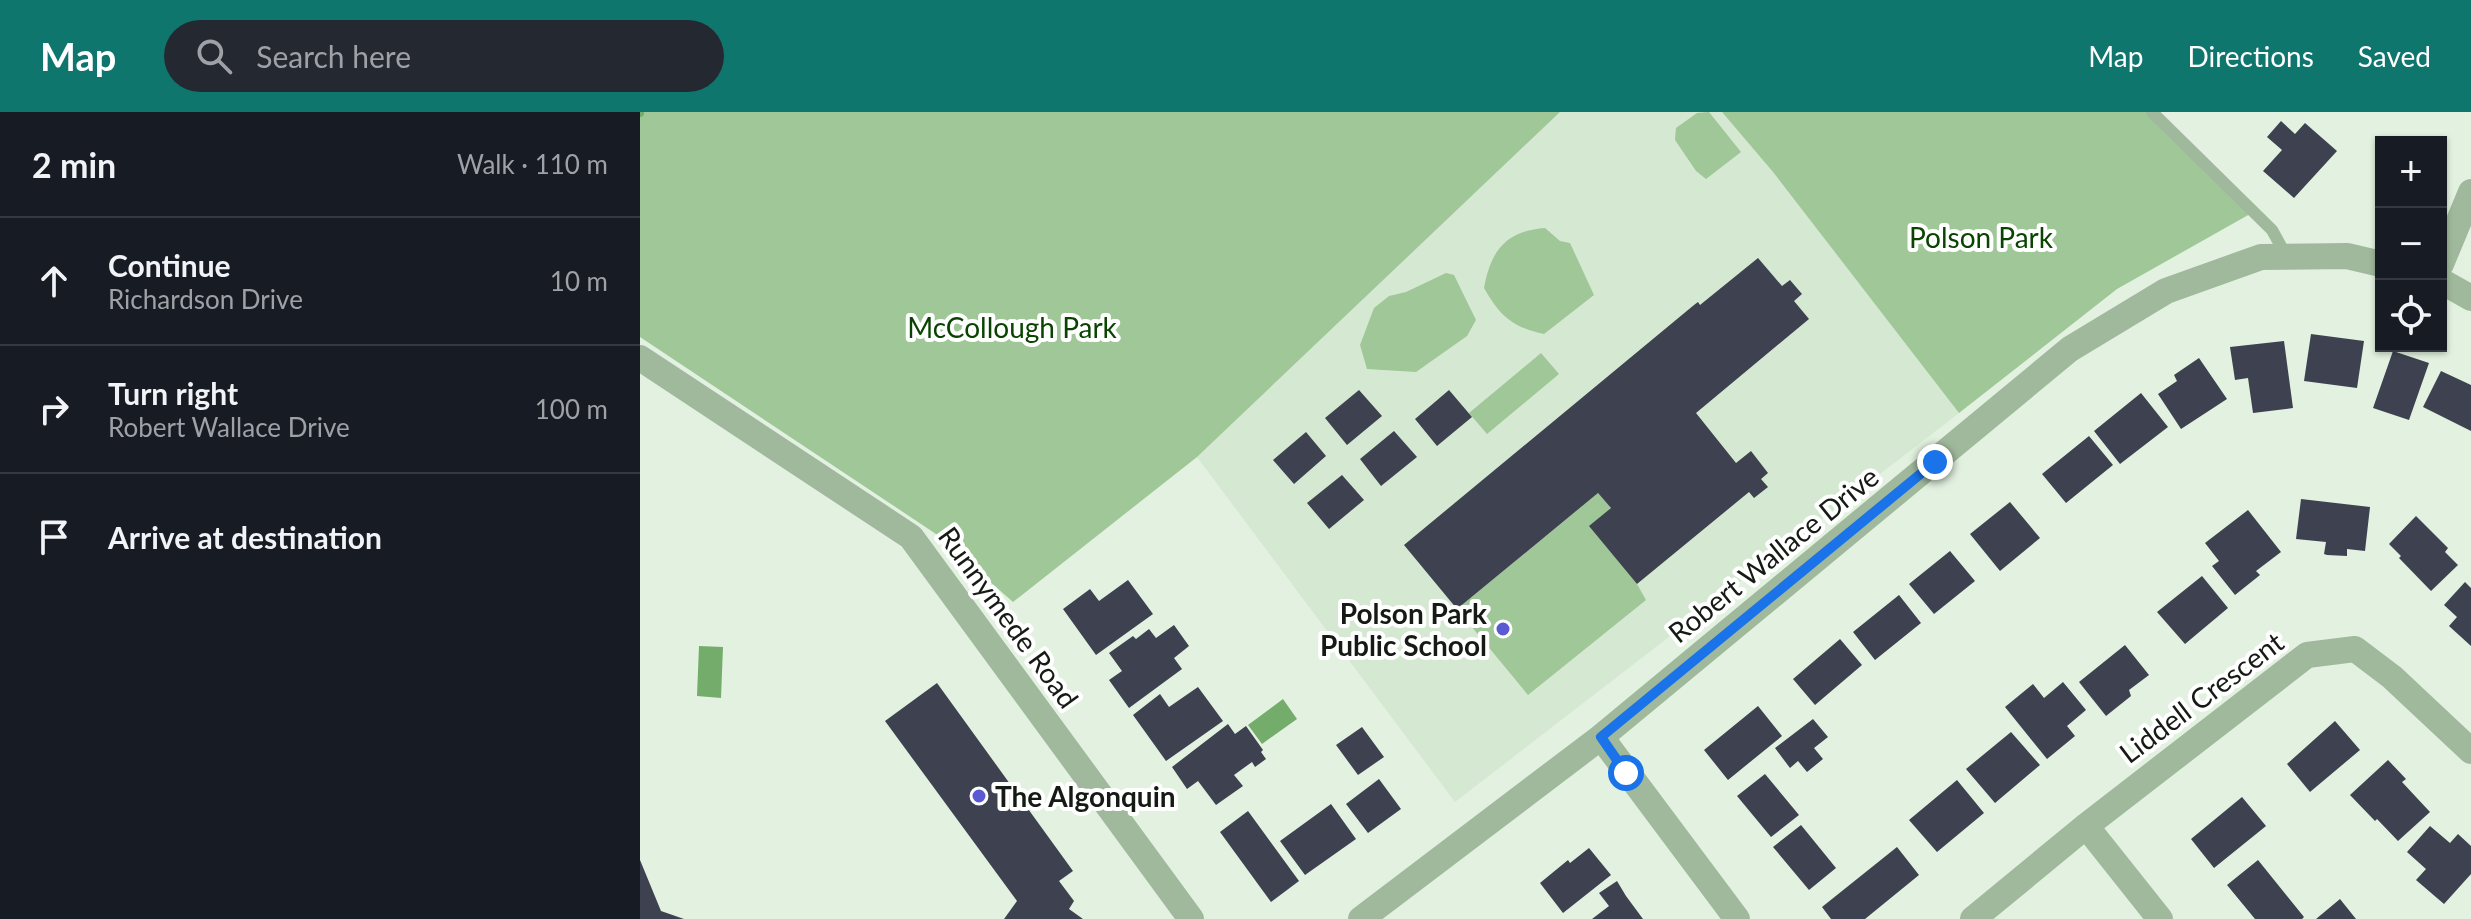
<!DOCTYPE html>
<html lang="en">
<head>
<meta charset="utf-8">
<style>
	:root { --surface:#171b24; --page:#242831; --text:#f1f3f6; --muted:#9ea1a6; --line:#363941; --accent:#0f766e }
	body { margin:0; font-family:Lato,sans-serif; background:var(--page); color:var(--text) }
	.controls { position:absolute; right:24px; top:24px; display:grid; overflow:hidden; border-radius:0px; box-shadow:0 2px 6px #0004 }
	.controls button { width:72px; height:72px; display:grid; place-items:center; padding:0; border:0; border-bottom:2px solid var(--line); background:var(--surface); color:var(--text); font:40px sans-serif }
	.stop { position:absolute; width:24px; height:24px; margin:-18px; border:6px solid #1a73e8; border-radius:50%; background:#fff }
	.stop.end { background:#1a73e8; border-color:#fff; box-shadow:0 2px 8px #0008 }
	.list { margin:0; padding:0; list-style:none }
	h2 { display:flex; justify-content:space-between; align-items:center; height:104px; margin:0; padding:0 32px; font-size:34px }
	h2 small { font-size:26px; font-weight:400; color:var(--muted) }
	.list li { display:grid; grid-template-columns:52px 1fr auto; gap:24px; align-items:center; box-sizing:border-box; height:128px; padding:0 32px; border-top:2px solid var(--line) }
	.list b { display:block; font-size:30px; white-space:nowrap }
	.list p { margin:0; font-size:26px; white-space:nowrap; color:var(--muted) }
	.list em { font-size:26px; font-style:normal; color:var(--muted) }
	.icon { flex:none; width:44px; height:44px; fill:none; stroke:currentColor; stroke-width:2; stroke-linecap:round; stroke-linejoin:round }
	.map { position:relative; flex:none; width:1831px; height:807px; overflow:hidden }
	header { display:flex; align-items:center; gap:48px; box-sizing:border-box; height:112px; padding:0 40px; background:var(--accent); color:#fff }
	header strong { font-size:38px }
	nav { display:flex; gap:44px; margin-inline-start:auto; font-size:28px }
	.search { width:560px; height:72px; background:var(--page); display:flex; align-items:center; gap:20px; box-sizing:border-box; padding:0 28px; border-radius:44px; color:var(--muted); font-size:30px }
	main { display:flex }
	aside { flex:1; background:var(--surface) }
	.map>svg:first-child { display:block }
	.built { fill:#d5e8d1 }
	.green { fill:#9fc798 }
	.water { fill:#74ad6b }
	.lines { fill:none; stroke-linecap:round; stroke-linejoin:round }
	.stream { stroke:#74ad6b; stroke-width:8 }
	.building { fill:#3e4150 }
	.lane { stroke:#a0b99c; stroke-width:12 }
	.street { stroke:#a0b99c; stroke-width:26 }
	.route { stroke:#1a73e8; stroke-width:10 }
	.poi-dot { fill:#5a5bd3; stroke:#fff; stroke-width:3 }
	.labels { text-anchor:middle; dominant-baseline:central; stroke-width:8; stroke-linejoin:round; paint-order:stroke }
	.park-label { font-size:28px; fill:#094500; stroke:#fff }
	.street-label { font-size:28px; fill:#151a14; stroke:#fff }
	.poi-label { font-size:28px; font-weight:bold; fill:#151a14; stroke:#fff; text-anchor:end }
</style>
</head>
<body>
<header>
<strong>Map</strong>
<div class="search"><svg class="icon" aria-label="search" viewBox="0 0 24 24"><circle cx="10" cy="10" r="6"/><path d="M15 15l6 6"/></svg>Search here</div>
<nav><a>Map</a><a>Directions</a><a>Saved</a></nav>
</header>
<main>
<aside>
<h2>2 min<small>Walk · 110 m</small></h2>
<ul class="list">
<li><svg class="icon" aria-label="ahead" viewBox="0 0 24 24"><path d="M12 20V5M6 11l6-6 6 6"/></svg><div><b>Continue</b><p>Richardson Drive</p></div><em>10 m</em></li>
<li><svg class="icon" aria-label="right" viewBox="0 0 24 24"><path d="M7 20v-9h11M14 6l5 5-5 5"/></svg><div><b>Turn right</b><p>Robert Wallace Drive</p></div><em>100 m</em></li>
<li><svg class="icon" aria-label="arrive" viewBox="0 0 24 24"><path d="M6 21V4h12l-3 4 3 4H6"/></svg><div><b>Arrive at destination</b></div></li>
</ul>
</aside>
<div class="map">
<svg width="1831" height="807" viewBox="0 0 1831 807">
	<rect width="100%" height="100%" fill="#e2f1e0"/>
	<path class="built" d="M920,0H1082L1133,60L1319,301L815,690L557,345Z"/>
	<path class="green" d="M0,0H920L557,345L373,490L296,422L0,225Z
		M1069,0L1101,40L1066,67L1056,59L1035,28L1036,16L1057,1Z
		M1082,0H1514L1610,102L1477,177L1319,301L1133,60Z
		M905,116L920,129L930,131L954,183L904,222C872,215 860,204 844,176C851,138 866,119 905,116Z
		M806,161L814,163L836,208L827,224L776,260L727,257L720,233L734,196L749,184L766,180Z
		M901,241L919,262L847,322L829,301Z
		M958,381L971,396L950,414L997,472L1006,488L888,583L817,497Z"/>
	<path class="water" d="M59,534L83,535L81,586L57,584Z
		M643,587L657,607L622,632L608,613Z"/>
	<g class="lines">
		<path class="stream" d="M0,1V0"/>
	</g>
	<path class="building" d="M1641,9L1655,22L1665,11L1697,39L1654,86L1623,59L1642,38L1627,25Z
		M1118,146L1142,174L1150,168L1162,182L1154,189L1169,207L1056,301L1096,351L1111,339L1128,361L1121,367L1128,375L1114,386L1109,380L997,472L949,414L971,396L958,381L817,497L764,433L1054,193L1058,190L1060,193Z
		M1671,222L1724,229L1717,276L1664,269Z
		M1644,229L1653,296L1613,301L1608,266L1595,268L1590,235Z
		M1753,239L1789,251L1769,308L1733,296Z
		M1559,246L1587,287L1541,317L1518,282L1537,269L1534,263Z
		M1801,259L1831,273V319L1783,295Z
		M719,278L742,304L707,333L685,306Z
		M809,278L832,305L797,334L775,307Z
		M1501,281L1528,315L1480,352L1454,319Z
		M754,319L777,345L741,374L720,347Z
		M666,320L686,344L654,372L633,348Z
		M1449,324L1473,353L1426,391L1402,362Z
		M702,363L724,388L689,417L667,391Z
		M1661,387L1730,395L1725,439L1707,437V444L1687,443L1684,442L1686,430L1656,427Z
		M1370,390L1400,426L1360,459L1330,422Z
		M1608,398L1641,440L1616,459L1620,463L1595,483L1572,454L1579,449L1565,431Z
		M1776,404L1808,436L1805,440L1818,453L1791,479L1759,446L1761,444L1749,432Z
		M1310,439L1335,469L1294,502L1269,472Z
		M1562,464L1588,496L1545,532L1517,500Z
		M488,468L513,502L456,543L423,497L450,477L459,489Z
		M1825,470L1831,476V534L1809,514L1817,505L1804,493Z
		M1259,483L1281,511L1235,548L1213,520Z
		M534,513L549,534L534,546L542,557L489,596L469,568L482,559L469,541L493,524L496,527L509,517L516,526Z
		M1200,527L1222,553L1175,593L1153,567Z
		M1485,533L1509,563L1489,578L1491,584L1466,604L1439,570Z
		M1423,570L1446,598L1427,614L1435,624L1407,647L1365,595L1393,572L1404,586Z
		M297,571L433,759L419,769L434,789L429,797L443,807H364L377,789L245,609Z
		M558,575L583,609L526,649L493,603L520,582L529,595Z
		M1118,594L1142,624L1088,668L1064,638Z
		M1173,607L1188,625L1174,636L1183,647L1167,660L1158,649L1150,656L1135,636Z
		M1695,609L1720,638L1670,680L1647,652Z
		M588,612L595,622L606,614L623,638L621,640L626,647L615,655L612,650L594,663L603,674L576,693L558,669L547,677L532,655Z
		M722,615L744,645L718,663L696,633Z
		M1371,620L1400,653L1355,691L1326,657Z
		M1748,648L1766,667L1762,670L1790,700L1758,729L1737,707L1735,709L1710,683Z
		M1125,662L1159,703L1131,725L1097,684Z
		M739,667L761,697L728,721L706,692Z
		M1317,668L1344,701L1297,740L1269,708Z
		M1602,685L1626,714L1574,756L1551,727Z
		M691,692L716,727L665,763L640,729Z
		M608,699L659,769L631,790L580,720Z
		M1161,713L1196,756L1169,778L1133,735Z
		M1790,714L1810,731L1818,722L1831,734V762L1804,792L1776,768L1786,757L1767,740Z
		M1257,735L1279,763L1225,807H1191L1182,795Z
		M949,736L971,763L923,801L900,771L928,748L930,751Z
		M0,748L21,799L44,807H0Z
		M1618,748L1664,805L1662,807H1615L1587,773Z
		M977,769L986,784L1003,807H952L969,794L959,781Z
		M1700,787L1716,807H1676Z"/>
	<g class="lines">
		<path class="lane" d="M1512,0L1632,118L1647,145"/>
		<path class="street" d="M1801,152L1831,80
			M1801,169L1831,186
			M0,246L271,425L551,807
			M961,625L1097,807
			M1446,714L1520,807
			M721,807L961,625L1430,237L1526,179L1621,145L1707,144L1741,152
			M1333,807L1446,714L1667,543L1715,537L1752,565L1831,639"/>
	</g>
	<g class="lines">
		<path class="route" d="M986,661L961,625L1295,350"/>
	</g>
	<g class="poi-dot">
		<circle cx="863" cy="517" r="8"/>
		<circle cx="339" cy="684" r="8"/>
	</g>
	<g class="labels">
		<g class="park-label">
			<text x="1341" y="125">Polson Park</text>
			<text x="372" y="215">McCollough Park</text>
		</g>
		<g class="street-label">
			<text transform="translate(1133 442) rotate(-39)">Robert Wallace Drive</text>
			<text transform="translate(369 505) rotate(54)">Runnymede Road</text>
			<text transform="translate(1561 585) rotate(-37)">Liddell Crescent</text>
		</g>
		<g class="poi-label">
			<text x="847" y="501">Polson Park<tspan x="847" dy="32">Public School</tspan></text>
			<text x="355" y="684" text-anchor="start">The Algonquin</text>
		</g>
	</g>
</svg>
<div class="controls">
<button>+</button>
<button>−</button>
<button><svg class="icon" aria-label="locate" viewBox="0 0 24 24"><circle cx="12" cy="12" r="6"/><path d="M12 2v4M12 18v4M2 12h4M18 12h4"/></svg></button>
</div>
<div class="stop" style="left:986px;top:661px"></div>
<div class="stop end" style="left:1295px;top:350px"></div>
</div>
</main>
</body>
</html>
